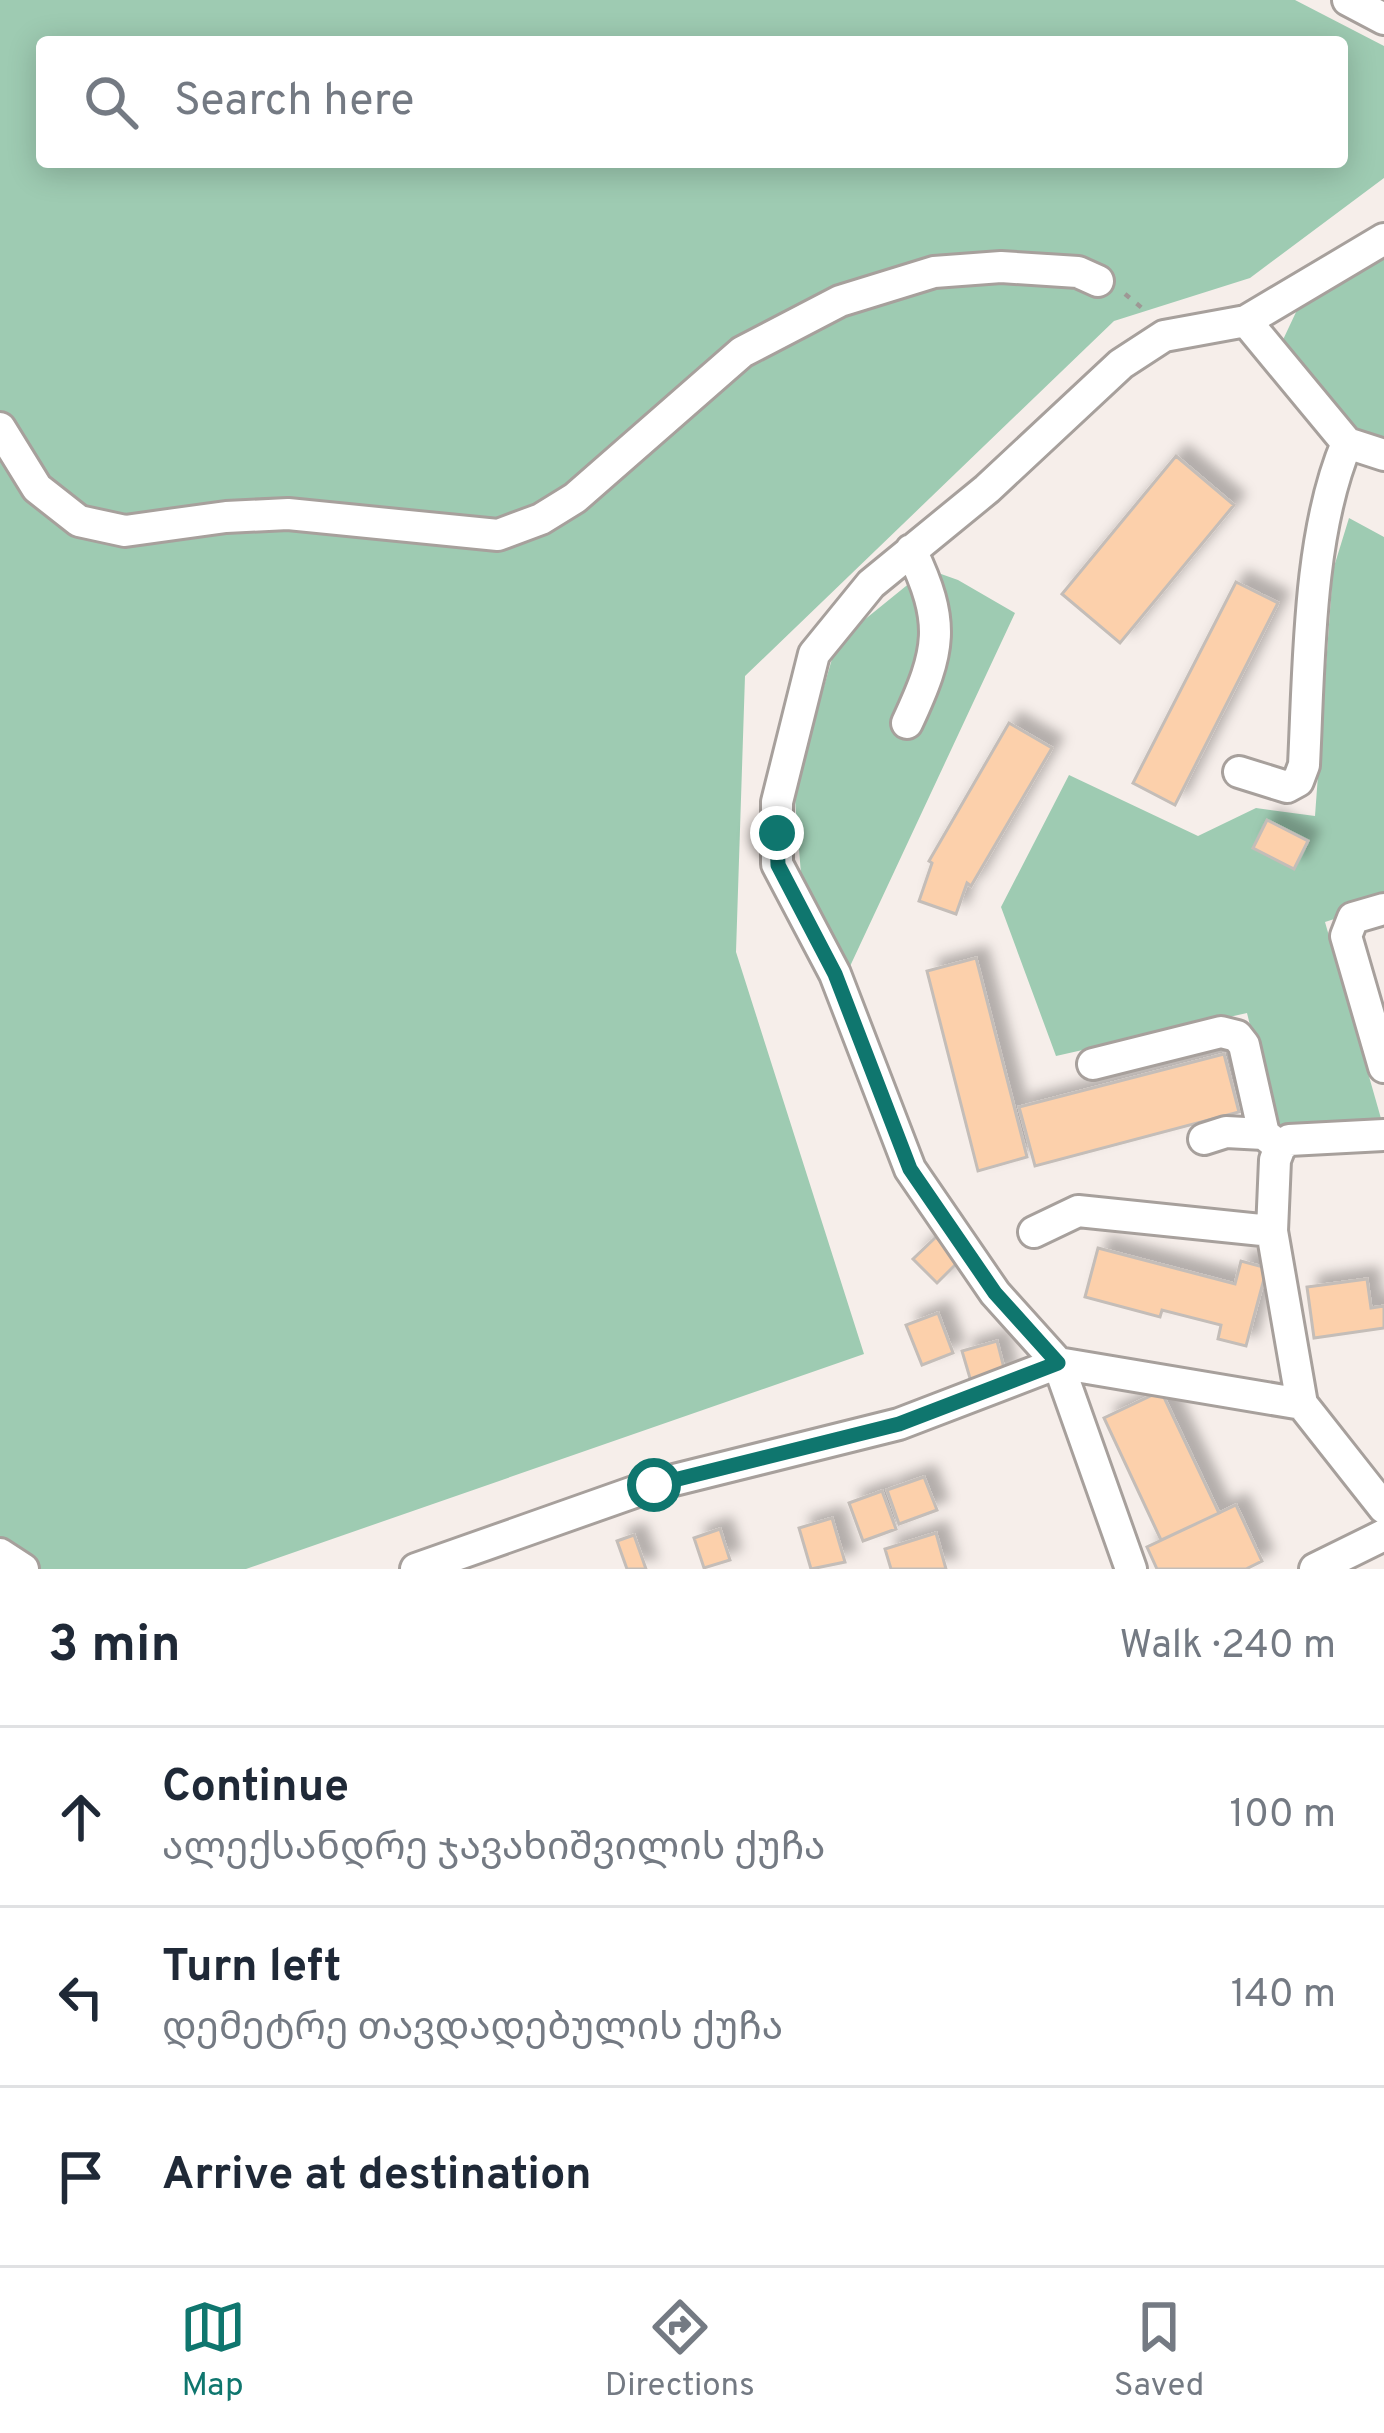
<!DOCTYPE html>
<html lang="en">
<head>
<meta charset="utf-8">
<style>
	:root { --surface:#fff; --page:#f6f6f7; --text:#1f2937; --muted:#747a83; --line:#e0e1e3; --accent:#0f766e }
	body { margin:0; font-family:Overpass,"Noto Sans Georgian",sans-serif; background:var(--page); color:var(--text) }
	.stop { position:absolute; width:36px; height:36px; margin:-27px; border:9px solid #0f766e; border-radius:50%; background:#fff }
	.stop.end { background:#0f766e; border-color:#fff; box-shadow:0 3px 12px #0008 }
	.list { margin:0; padding:0; list-style:none }
	h2 { display:flex; justify-content:space-between; align-items:center; height:156px; margin:0; padding:0 48px; font-size:51px }
	h2 small { font-size:39px; font-weight:400; color:var(--muted) }
	.list li { display:grid; grid-template-columns:78px 1fr auto; gap:36px; align-items:center; box-sizing:border-box; height:180px; padding:0 48px; border-top:3px solid var(--line) }
	.list b { display:block; font-size:45px; white-space:nowrap }
	.list p { margin:0; font-size:39px; white-space:nowrap; color:var(--muted) }
	.list em { font-size:39px; font-style:normal; color:var(--muted) }
	.icon { flex:none; width:66px; height:66px; fill:none; stroke:currentColor; stroke-width:2; stroke-linecap:round; stroke-linejoin:round }
	.map { position:relative; flex:none; width:1384px; height:1569px; overflow:hidden }
	.search { position:absolute; background:var(--surface); box-shadow:0 6px 30px #0003; left:36px; right:36px; top:36px; height:132px; display:flex; align-items:center; gap:30px; box-sizing:border-box; padding:0 42px; border-radius:12px; color:var(--muted); font-size:45px }
	.sheet { height:696px; background:var(--surface) }
	nav { display:flex; justify-content:space-around; align-items:center; box-sizing:border-box; height:168px; border-top:3px solid var(--line); background:var(--surface); font-size:33px; color:var(--muted) }
	nav a { display:grid; justify-items:center; gap:6px }
	nav .on { color:var(--accent) }
	.map>svg:first-child { display:block }
	.green { fill:#9ecbb2; fill-rule:evenodd }
	.building { fill:#fcd0ab; stroke:#c4bdb8; stroke-width:3; filter:url(#shadow) }
	.lines { fill:none; stroke-linecap:round; stroke-linejoin:round }
	.minor-casing { stroke:#a7a09c; stroke-width:36 }
	.path { stroke:#9e9895; stroke-width:4.5; stroke-dasharray:6 9; stroke-linecap:butt }
	.minor { stroke:#fff; stroke-width:30 }
	.route { stroke:#0f766e; stroke-width:15 }
</style>
</head>
<body>
<div class="map">
<svg width="1384" height="1569" viewBox="0 0 1384 1569">
	<defs>
		<filter id="shadow"><feDropShadow dx="11" dy="-11" stdDeviation="6" flood-color="#0004"/></filter>
	</defs>
	<rect width="100%" height="100%" fill="#f6eeea"/>
	<path class="green" d="M0,0H1295L1384,46V178L1250,278L1114,321L745,676L736,952L864,1354L246,1569H0ZM42,42H1342V162H42Z
		M1384,249V442L1350,436L1281,344L1297,310Z
		M1349,518L1384,537V903L1325,922L1384,1129L1297,1138L1274,1123L1247,1013L1056,1056L1001,907L1069,775L1198,836L1256,808L1315,816L1333,570Z
		M927,569L958,580L1015,613L845,977L802,886L794,788L837,642Z"/>
	<path class="building" d="M1176,456L1234,505L1120,643L1062,594Z
		M1236,582L1278,603L1175,805L1133,783Z
		M1009,723L1052,748L971,886L967,883L956,914L919,901L932,863L929,861Z
		M1267,820L1308,841L1294,869L1253,848Z
		M976,958L1027,1157L978,1171L927,971Z
		M1224,1054L1239,1112L1035,1166L1019,1107Z
		M936,1237L959,1261L937,1283L913,1259Z
		M1098,1248L1235,1284L1241,1261L1267,1268L1246,1346L1218,1339L1221,1325L1162,1310L1160,1317L1085,1297Z
		M1367,1279L1371,1308L1384,1306V1328L1314,1338L1307,1287Z
		M938,1313L953,1353L922,1365L906,1325Z
		M997,1341L1006,1376L972,1385L962,1351Z
		M1161,1391L1219,1513L1161,1540L1104,1418Z
		M924,1477L937,1510L899,1524L887,1490Z
		M882,1491L896,1529L863,1541L849,1503Z
		M1236,1505L1262,1561L1246,1569H1157L1147,1547Z
		M832,1518L845,1562L811,1569L799,1528Z
		M720,1529L730,1560L704,1568L694,1538Z
		M936,1533L946,1569H891L885,1549Z
		M634,1535L646,1569H627L617,1541Z"/>
	<g class="lines">
		<g class="minor-casing">
			<path id="minor" d="M1348,0L1384,19
				M1246,321L1347,443L1384,455
				M0,428L37,488L79,521L125,531L226,517L288,514L498,535L541,519L575,498L742,352L840,301L934,272L1001,267L1078,272L1098,281
				M907,723C941,650 946,623 911,550
				M1239,772L1287,787L1298,781L1304,765C1309,666 1308,534 1347,443
				M1384,909L1353,918L1346,936L1384,1067
				M1093,1064L1221,1032L1237,1036L1244,1045L1264,1134L1280,1147
				M1384,1135L1289,1140L1280,1147L1275,1160L1272,1231L1302,1404L1384,1508
				M1204,1139L1226,1132L1264,1134
				M1034,1232L1078,1211L1272,1231
				M1058,1363L1302,1404
				M0,1554L23,1569
				M416,1569L654,1485L899,1424L1058,1363
				M1131,1569L1058,1363L995,1293L910,1169L835,974L777,864V802L814,654L871,584L987,489L1121,364L1164,336L1246,321L1384,239
				M1315,1569L1384,1535"/>
		</g>
		<path class="path" d="M1125,294L1148,313"/>
		<use href="#minor" class="minor"/>
	</g>
	<g class="lines">
		<path class="route" d="M654,1485L899,1424L1058,1363L995,1293L910,1169L835,974L778,865L777,833"/>
	</g>
</svg>
<div class="stop" style="left:654px;top:1485px"></div>
<div class="stop end" style="left:777px;top:833px"></div>
<div class="search"><svg class="icon" aria-label="search" viewBox="0 0 24 24"><circle cx="10" cy="10" r="6"/><path d="M15 15l6 6"/></svg>Search here</div>
</div>
<section class="sheet">
<h2>3 min<small>Walk · 240 m</small></h2>
<ul class="list">
<li><svg class="icon" aria-label="ahead" viewBox="0 0 24 24"><path d="M12 20V5M6 11l6-6 6 6"/></svg><div><b>Continue</b><p>ალექსანდრე ჯავახიშვილის ქუჩა</p></div><em>100 m</em></li>
<li><svg class="icon" aria-label="left" viewBox="0 0 24 24"><path d="M17 20v-9H6M10 6l-5 5 5 5"/></svg><div><b>Turn left</b><p>დემეტრე თავდადებულის ქუჩა</p></div><em>140 m</em></li>
<li><svg class="icon" aria-label="arrive" viewBox="0 0 24 24"><path d="M6 21V4h12l-3 4 3 4H6"/></svg><div><b>Arrive at destination</b></div></li>
</ul>
</section>
<nav>
<a class="on"><svg class="icon" aria-label="map" viewBox="0 0 24 24"><path d="M3 6l6-2 6 2 6-2v14l-6 2-6-2-6 2zM9 4v14M15 6v14"/></svg>Map</a>
<a><svg class="icon" aria-label="directions" viewBox="0 0 24 24"><path d="M12 3l9 9-9 9-9-9zM9 14v-3h6M13 9l2 2-2 2"/></svg>Directions</a>
<a><svg class="icon" aria-label="saved" viewBox="0 0 24 24"><path d="M7 4h10v16l-5-4-5 4z"/></svg>Saved</a>
</nav>
</body>
</html>
